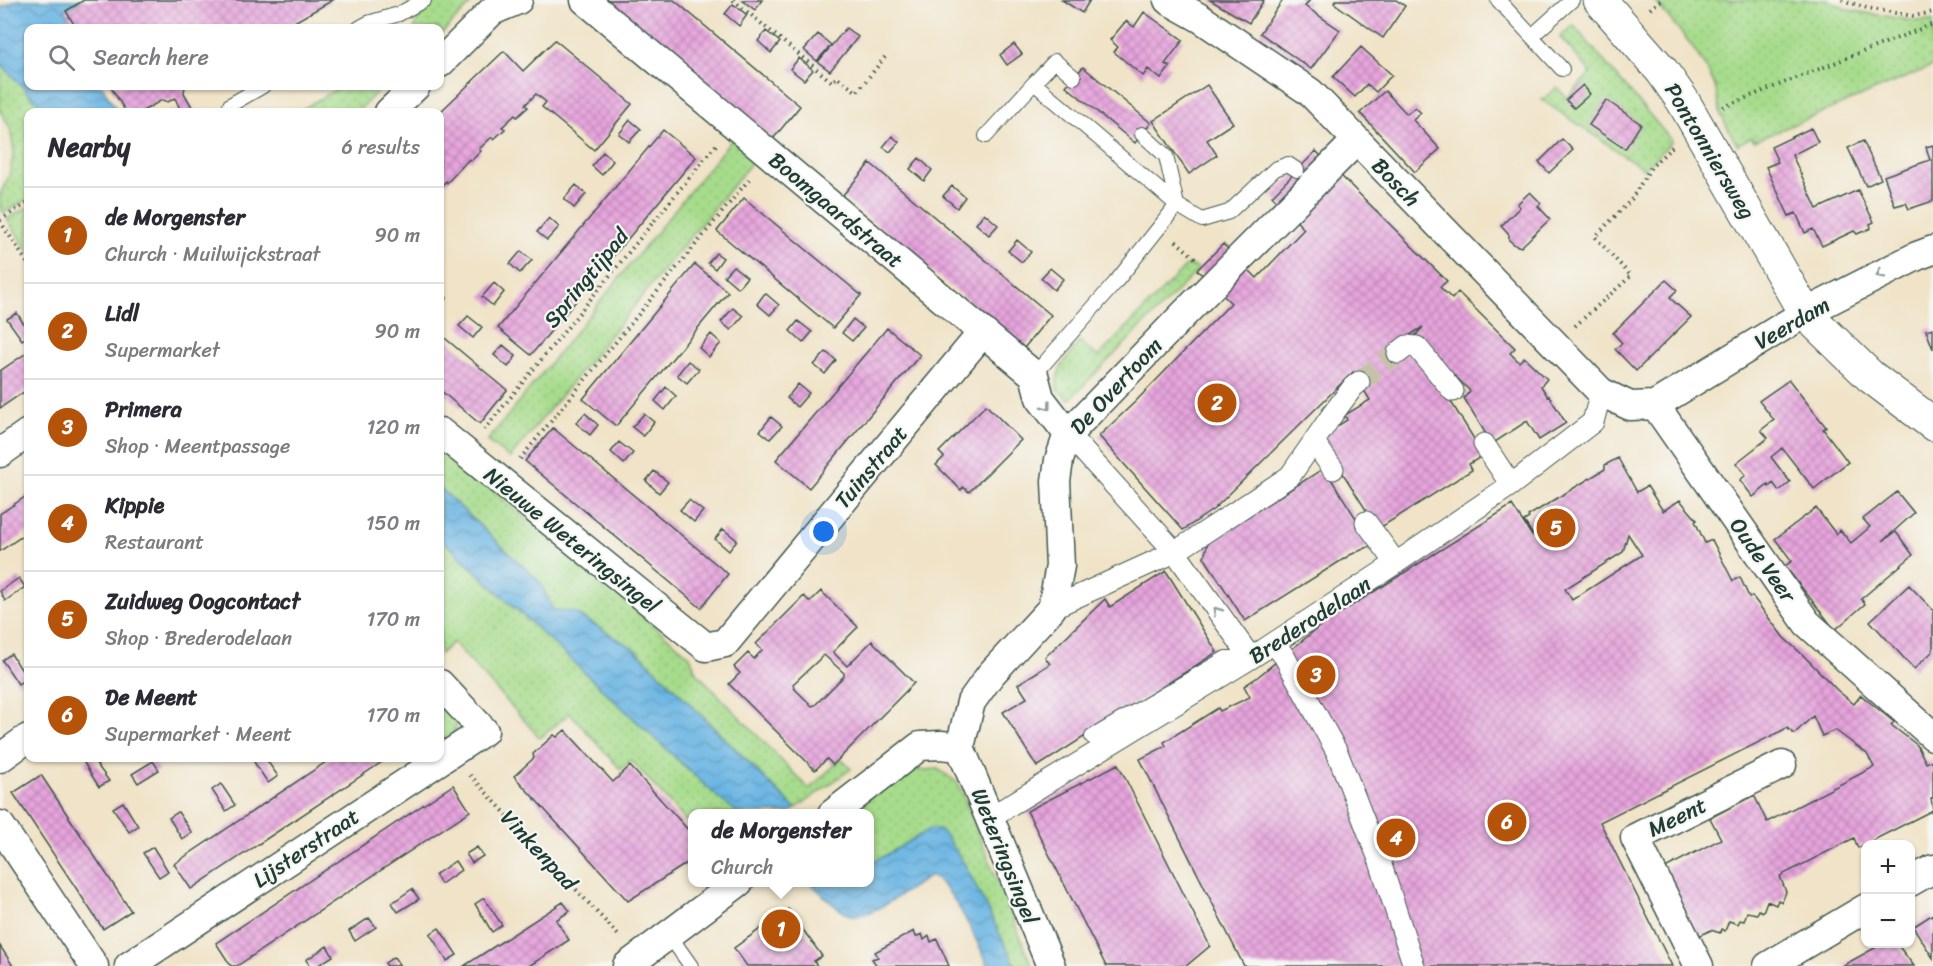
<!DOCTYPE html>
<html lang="en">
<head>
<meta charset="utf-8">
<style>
	:root { --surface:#fff; --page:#f2f2f3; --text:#2b2b33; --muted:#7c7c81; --line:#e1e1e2; --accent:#b45309 }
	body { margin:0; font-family:Sriracha,sans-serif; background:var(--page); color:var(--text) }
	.controls { position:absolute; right:18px; bottom:18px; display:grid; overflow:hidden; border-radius:12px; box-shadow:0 2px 4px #0004 }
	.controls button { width:54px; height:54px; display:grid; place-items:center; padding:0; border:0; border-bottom:2px solid var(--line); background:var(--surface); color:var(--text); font:30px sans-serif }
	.you { position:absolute; left:824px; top:532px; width:21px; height:21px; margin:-15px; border:4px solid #fff; border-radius:50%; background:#1a73e8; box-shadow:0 0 0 9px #1a73e833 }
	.badge { display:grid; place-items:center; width:39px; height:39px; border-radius:50%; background:var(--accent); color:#fff; font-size:20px; font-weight:700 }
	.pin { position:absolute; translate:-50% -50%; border:3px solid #fff; box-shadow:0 2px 6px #0006 }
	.popup { position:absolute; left:688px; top:809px; width:186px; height:78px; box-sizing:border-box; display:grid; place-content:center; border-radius:12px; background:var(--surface); filter:drop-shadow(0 2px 4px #0005); font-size:20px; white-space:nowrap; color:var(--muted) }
	.popup b { font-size:22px; color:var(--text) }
	.popup::after { content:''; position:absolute; left:50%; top:100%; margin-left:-12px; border:12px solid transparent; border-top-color:var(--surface) }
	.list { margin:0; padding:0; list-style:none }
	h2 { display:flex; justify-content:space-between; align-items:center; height:78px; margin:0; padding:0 24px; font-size:26px }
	h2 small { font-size:20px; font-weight:400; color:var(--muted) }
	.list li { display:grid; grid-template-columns:39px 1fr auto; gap:18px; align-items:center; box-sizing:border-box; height:96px; padding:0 24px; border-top:2px solid var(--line) }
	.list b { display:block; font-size:22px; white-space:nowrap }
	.list p { margin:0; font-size:20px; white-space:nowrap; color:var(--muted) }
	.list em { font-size:20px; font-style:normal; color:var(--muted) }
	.icon { flex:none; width:33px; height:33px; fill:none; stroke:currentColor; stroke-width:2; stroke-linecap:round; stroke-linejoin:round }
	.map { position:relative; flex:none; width:1933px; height:966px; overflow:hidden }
	.search { position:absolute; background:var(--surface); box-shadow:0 2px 4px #0004; left:24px; top:24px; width:420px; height:66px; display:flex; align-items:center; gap:15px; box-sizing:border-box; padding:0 21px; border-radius:12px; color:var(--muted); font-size:22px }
	.panel { position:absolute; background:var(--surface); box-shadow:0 2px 4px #0004; left:24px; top:108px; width:420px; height:654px; border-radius:12px }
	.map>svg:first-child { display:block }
	.grass { fill:url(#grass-dots); stroke:#638c60; stroke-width:1.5 }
	.water { fill:url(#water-waves); stroke:#44798c; stroke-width:1.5 }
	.building { fill:url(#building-cross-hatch); fill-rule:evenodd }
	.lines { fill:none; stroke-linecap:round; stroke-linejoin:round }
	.pedestrian-tunnel { stroke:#c6c2aa; stroke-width:21; stroke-dasharray:21 10; stroke-linecap:butt }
	.service-casing { stroke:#3e564a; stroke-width:16 }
	.pedestrian-casing { stroke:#3e564a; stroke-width:23 }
	.minor-casing { stroke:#3e564a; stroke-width:31 }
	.tertiary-casing { stroke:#3e564a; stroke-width:35 }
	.path { stroke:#3e564a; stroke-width:4; stroke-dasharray:1.5 4.5; stroke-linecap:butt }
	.service { stroke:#fff; stroke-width:14 }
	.pedestrian { stroke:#fff; stroke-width:21 }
	.minor { stroke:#fff; stroke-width:28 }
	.tertiary { stroke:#fff; stroke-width:33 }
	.oneway { stroke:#8f9e9a }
	.labels { text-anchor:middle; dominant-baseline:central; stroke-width:4.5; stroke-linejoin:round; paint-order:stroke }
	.street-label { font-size:22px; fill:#1f3d34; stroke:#f6f6f2 }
</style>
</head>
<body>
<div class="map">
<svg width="1933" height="966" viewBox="0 0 1933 966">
	<defs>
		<pattern id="grass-dots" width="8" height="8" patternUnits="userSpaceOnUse" patternTransform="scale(1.5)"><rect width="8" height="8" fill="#a7dc8c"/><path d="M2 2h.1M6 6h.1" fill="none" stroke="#8fbe79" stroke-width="1.8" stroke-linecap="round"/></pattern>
		<pattern id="water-waves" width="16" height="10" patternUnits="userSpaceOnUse" patternTransform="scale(1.5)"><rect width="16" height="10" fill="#6ab5e3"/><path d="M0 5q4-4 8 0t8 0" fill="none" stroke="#5794b9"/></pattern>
		<pattern id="building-cross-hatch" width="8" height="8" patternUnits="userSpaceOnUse" patternTransform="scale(1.5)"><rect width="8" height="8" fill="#e7a4dd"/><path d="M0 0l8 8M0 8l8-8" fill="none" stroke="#bb87b4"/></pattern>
	</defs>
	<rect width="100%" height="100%" fill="#f6f6f2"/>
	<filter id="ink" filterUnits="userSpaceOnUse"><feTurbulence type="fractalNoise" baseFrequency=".0167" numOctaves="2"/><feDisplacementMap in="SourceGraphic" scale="12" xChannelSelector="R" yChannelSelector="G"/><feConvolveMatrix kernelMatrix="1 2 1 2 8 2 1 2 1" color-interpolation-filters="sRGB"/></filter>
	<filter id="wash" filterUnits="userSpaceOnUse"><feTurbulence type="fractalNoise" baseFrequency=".008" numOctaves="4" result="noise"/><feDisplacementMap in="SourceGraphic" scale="24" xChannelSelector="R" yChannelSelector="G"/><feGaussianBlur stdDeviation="1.35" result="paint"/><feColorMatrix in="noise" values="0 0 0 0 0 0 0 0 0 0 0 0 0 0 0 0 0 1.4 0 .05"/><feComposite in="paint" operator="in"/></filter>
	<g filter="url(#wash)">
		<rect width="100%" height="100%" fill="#f0e3c7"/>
		<path class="grass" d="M432,0H475L440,35V28H414L423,8Z
			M1654,0H1829L1848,10L1915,21H1933V66L1754,141L1751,137L1737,145L1721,115L1715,86L1708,71L1689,42Z
			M1573,25L1672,141L1644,169L1542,100L1557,87L1567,98L1591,73L1560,37Z
			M0,63L46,112H28V199L4,213L0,208V194L9,176L14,151L10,128L0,111Z
			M342,86H371L370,87L376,93L357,112H297Z
			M732,139L755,158L510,458L487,441Z
			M28,207V251L7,219Z
			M1188,264L1199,269L1069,400L1057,389C1054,370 1070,355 1080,341L1098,357Z
			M440,446L690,656L696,672L809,789L841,759L851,769L795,809L636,650L574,612L553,610L540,582L440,488Z
			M440,538L722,801L739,813L692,814V828L631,760L621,770L570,713L540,738L453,642L440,654Z
			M440,696L457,721L455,732L448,742L440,733Z
			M938,769L958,783L1032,966H1016L965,865L881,858L870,862V814H857L885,778L912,771Z"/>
		<path class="water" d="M17,0H81L65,10L75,28H28V86H102L118,112H46L0,63V8Z
			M440,488L540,582L553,610L574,612L636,650L795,809L789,813H739L722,801L440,538Z
			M930,829H938L946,836L965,865L1016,966H989C978,945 952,883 930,876C914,885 868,921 851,915C836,910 822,893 810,883L870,882V862L881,858Z"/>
		<g id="blocks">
			<path class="building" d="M84,0H333L284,28H76L66,11Z
				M607,0H674L800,106L773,139Z
				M742,0H762L755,10Z
				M1062,0H1090L1082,13Z
				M1210,0H1264L1249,23Z
				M1283,0H1310L1305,6L1340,30L1311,69L1260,33Z
				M1336,0H1396L1405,6L1383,38L1334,3Z
				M733,4L747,15L739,26L725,14Z
				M1144,12L1183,40L1165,64L1170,67L1161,79L1148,69L1143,76L1114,52L1118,47L1110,40L1126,21L1134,27Z
				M846,28L858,37L830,71L818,62Z
				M766,31L780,42L771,53L758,41Z
				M818,34L831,45L817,61L804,50Z
				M555,40L632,104L594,150L542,107L546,102L536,94L525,105L528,107L517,117L515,115L502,127L505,129L494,139L492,137L479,149L481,151L471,161L469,159L447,183L446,181L440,187V112L504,51L523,71Z
				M1014,44L1022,54L1007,65L1000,55Z
				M1361,47L1392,75L1376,92L1367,84L1355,97L1333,77Z
				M799,58L813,70L804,80L790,69Z
				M1083,67L1151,123L1135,143L1066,86Z
				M1207,85L1233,123L1207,140L1217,155L1189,174L1153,121Z
				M1583,85L1590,94L1574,108L1566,100Z
				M110,86H185L184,93L195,112H167L172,110L174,112L180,109L175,98L168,102L162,100L141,112H126Z
				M1385,91L1407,114L1415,107L1421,113L1413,120L1440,149L1415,172L1360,113Z
				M1606,100L1641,124L1625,149L1589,125Z
				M630,120L641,129L629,142L619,134Z
				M1811,128L1818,142L1792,155L1817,209L1858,190L1874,222L1870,224L1871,228L1857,234L1854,231L1822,246L1813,229L1805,233L1796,213L1789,216L1766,167L1778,162L1771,147Z
				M663,130L696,157L531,355L498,328Z
				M892,136L899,142L890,152L883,147Z
				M1562,139L1573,150L1549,173L1539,162Z
				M1863,141L1881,179L1866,186L1848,148Z
				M1933,145V201L1909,209L1906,203L1895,206L1884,176L1930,160L1926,147Z
				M1316,151L1447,281L1440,287L1452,299L1458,292L1515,348L1510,353L1519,362L1524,357L1547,379L1541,386L1548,397L1549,396L1566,423L1539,440L1527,421L1492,444L1464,398L1470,391L1415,336L1423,327L1394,345L1409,355L1425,360L1484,455L1469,464L1472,470L1378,529L1320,437L1347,420L1345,415L1370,400L1353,372L1214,509L1183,530L1099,436L1135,402L1231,303L1197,270L1223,244L1257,278L1304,229L1272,196Z
				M603,152L613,161L602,175L592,166Z
				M919,158L932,170L924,181L910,169Z
				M870,163L1051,315L1024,348L842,196Z
				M576,185L586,194L574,208L564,199Z
				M952,186L965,197L957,208L943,196Z
				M1530,192L1541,203L1538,206L1550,219L1521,247L1515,245L1509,240V235L1501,226L1520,207L1517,204Z
				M744,198L861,295L833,328L717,231Z
				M984,213L998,225L989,235L976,224Z
				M549,218L559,227L547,240L537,232Z
				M1017,240L1031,252L1022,262L1008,251Z
				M521,251L532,260L520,273L510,264Z
				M716,253L723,258L715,269L708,263Z
				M695,264L728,292L616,426L583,399Z
				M733,266L747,277L738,288L724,276Z
				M1050,268L1063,279L1054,290L1041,278Z
				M1666,280L1677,290L1670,297L1671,299L1691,317L1636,371L1615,349L1622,343L1613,333Z
				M494,283L504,292L493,306L482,297Z
				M440,292L447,298L440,307Z
				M765,293L779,305L770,315L757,304Z
				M733,308L743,316L731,330L721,322Z
				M17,313L28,331V336L22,340L7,319Z
				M468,316L482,327L473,338L459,326Z
				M853,319L864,328L852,341L842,333Z
				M798,321L812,332L803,343L790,331Z
				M887,328L920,355L809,488L776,460Z
				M1933,328V349L1926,330Z
				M440,334L507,390L480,424L440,390Z
				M711,334L721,343L709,357L699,348Z
				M503,345L516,356L508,367L494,355Z
				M28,352V389L0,408V371Z
				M826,352L836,360L825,374L814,365Z
				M688,361L699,369L687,383L677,375Z
				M1789,380L1826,427L1823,429L1848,462L1814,489L1782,448L1771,457L1790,482L1779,491L1773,483L1769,487L1768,485L1753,497L1740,480L1746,475L1736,463L1768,438L1761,430L1774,420L1759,401Z
				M798,384L809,393L797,407L787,398Z
				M666,387L676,396L665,410L655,401Z
				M986,405L1021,440L969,492L963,487L961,490L936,465L944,457L939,452Z
				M585,413L598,425L590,435L576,423Z
				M644,414L654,422L643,436L632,427Z
				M771,417L782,426L770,439L760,431Z
				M553,428L728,574L701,608L525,461Z
				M619,442L633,453L624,464L611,452Z
				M1618,458L1637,492L1647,486L1663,511L1680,500L1697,520L1695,521L1705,543L1712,540L1733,581L1740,577L1749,597L1752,596L1784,638L1803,655L1837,690L1854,704L1861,695L1894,722L1891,725L1917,745L1926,763L1933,760V798H1931L1933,810L1858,848L1854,838L1780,876L1786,892L1782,902L1778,900L1776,905L1767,901L1763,912L1759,910L1757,914L1747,912L1744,921L1740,920L1738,924L1729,921L1725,931L1721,929L1720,933L1711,930L1699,936L1665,868L1721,839L1710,818L1754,795L1767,822L1874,767L1867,754L1835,730L1822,736L1813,716L1794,734L1787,728L1600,822L1672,966H1244L1140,759L1166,746L1164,742L1218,708L1220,711L1250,697L1244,686L1255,679L1324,623L1512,505L1532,536L1533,535L1524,521L1529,518L1528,516L1605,469V465ZM1628,534L1642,555L1572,600L1565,589L1623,552Z
				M1324,468L1373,545L1350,555L1245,621L1204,557L1208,542Z
				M654,471L668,482L659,493L646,481Z
				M1897,492L1914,513L1883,541L1896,532L1913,555L1861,599L1865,604L1835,630L1785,566L1792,561L1775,539L1816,508L1836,534L1840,530L1851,543L1870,527L1863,519Z
				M28,495V532L0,551V514Z
				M689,500L703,511L694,522L680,510Z
				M723,529L737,540L729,551L715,539Z
				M1166,571L1217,652L1037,767L1003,712L1027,698L1018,684L1050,664L1045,657L1105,599L1110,607Z
				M19,578L25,587L5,601L0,591Z
				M1909,585L1933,610V651L1914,669L1870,621Z
				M821,591L858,627L833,652L847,666L872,641L914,683L833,765L827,759L815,770L729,684L740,673L734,667L748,653L754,659L762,650L756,644L804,596L810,602ZM824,655L844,673V676L815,705L812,706L794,688L793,684Z
				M11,654L27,678L18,684L2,660Z
				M565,730L613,782L630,766L692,834V860L628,901L514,776L534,758L533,754L554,735L557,737Z
				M92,758L109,781L99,787L84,763Z
				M261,758H265L278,776L268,783L254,762Z
				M332,758H388L191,889L174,864Z
				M153,761L159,770L138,783L132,774Z
				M1118,764L1210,946L1186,966H1106L1027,811Z
				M41,775L131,911L103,929L13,793Z
				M221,784L235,805L226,811L212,790Z
				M453,785L470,811L237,966H231L216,943Z
				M123,802L138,826L129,832L113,808Z
				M178,812L192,833L182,839L169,818Z
				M153,847L168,871L159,877L143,853Z
				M477,847L483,856L472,863L466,854Z
				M455,861L461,870L441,884L435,875Z
				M412,889L419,899L398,912L392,903Z
				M484,898L502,925L492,932L475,904Z
				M563,902L570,911L556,920L569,940L529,966H464Z
				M788,909L822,956L814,961L817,966H747L734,948Z
				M1933,914V958L1914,928L1910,929Z
				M369,918L376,927L355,941L349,931Z
				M439,928L457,955L447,961L430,934Z
				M914,931L916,937L922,934L924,940L929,936L931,942L937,939L949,966H877L872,959L878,957L875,952Z
				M1882,944H1897L1914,966H1842Z
				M0,946L2,949L13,966H0Z
				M327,946L333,956L317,966H310L306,960Z
				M394,957L400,966H387L385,963Z"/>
		</g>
	</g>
	<g filter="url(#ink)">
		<use href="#blocks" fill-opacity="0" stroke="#3e564a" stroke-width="1.5"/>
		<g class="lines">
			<path class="pedestrian-tunnel" d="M1359,382L1398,353"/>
			<g class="service-casing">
				<path id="service" d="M1498,0L1562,69
					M359,28L368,23L399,14L424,0
					M1532,36L1572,0
					M1034,83L1055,61L1074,77
					M230,105L263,86
					M986,136L1034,83L1177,205L1202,220L1229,212L1275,169L1288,164L1297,170
					M1034,375L1115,283L1177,205L1166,156L1142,134
					M1092,737L1226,658H1249
					M669,935L691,966"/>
			</g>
			<g class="pedestrian-casing">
				<path id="pedestrian" d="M1398,353L1407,346L1417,347L1453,391
					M1068,434L1175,552L1251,658
					M1314,442L1333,469
					M1484,444L1511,485
					M1366,522L1396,563
					M1052,608L1175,552L1290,476L1332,415L1353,387L1359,382
					M1274,643L1284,656L1337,752L1380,862L1414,966
					M989,818L1251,658L1396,563L1511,485L1593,422L1601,392"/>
			</g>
			<g class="minor-casing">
				<path id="minor" d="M585,0L1034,375L1040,398L1068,434
					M1168,0L1200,18L1310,92L1601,392L1630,406L1655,405
					M440,63L492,11L518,0
					M389,112L416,86
					M1655,405L1807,623L1933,736
					M1655,405L1805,313L1917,256L1933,250
					M440,432L706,647L725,643L983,332
					M0,453L28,433
					M960,747L971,702L991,674L1052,608L1060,566L1056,481L1059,460L1068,434L1185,313L1356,141
					M960,747L1051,966
					M0,758L28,738
					M832,814L920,746L941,745L960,747
					M0,825L94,966
					M1910,882L1933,869
					M129,966L484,731L440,684
					M627,966L739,882
					M1699,966L1635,838L1782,765
					M1768,966L1866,908"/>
			</g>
			<g class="tertiary-casing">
				<path id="tertiary" d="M1600,0L1662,71L1683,101L1805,313L1870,376L1933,424"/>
			</g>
			<path class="path" d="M733,0L832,82L837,77L857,92L885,57
				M1842,0L1867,8L1914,16L1933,12
				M1650,9L1661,0
				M1723,107L1933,24
				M0,220L28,203
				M0,221L28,264
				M1176,241L1197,260
				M1575,326L1631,276L1595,237L1631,200L1651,167L1673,146
				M484,430L716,145
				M520,459L751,177
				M470,775L620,937"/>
			<use href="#service" class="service"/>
			<use href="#pedestrian" class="pedestrian"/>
			<use href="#minor" class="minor"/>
			<use href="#tertiary" class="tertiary"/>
		</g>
		<defs><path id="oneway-chevron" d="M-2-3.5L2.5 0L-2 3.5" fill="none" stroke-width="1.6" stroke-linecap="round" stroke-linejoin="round" transform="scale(1.5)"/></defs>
		<g class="oneway">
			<use href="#oneway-chevron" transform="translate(1880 274) rotate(153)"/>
			<use href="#oneway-chevron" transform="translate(1047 406) rotate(53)"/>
			<use href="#oneway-chevron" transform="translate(1217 611) rotate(-126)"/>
		</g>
	</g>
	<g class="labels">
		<g class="street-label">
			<text transform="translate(1710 151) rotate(59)">Pontonniersweg</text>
			<text transform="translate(1396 182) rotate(46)">Bosch</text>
			<text transform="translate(836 210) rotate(40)">Boomgaardstraat</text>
			<text transform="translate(586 278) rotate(-51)">Springtijpad</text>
			<text transform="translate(1792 323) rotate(-30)">Veerdam</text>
			<text transform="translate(1116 386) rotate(-47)">De Overtoom</text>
			<text transform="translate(871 467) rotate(-50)">Tuinstraat</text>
			<text transform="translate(572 540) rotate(39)">Nieuwe Weteringsingel</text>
			<text transform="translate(1763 560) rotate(55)">Oude Veer</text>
			<text transform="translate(1310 620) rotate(-33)">Brederodelaan</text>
			<text transform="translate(1677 817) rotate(-26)">Meent</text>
			<text transform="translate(306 848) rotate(-34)">Lijsterstraat</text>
			<text transform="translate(539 850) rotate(47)">Vinkenpad</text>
			<text transform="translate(1005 856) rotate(68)">Weteringsingel</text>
		</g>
	</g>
</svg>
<div class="controls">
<button>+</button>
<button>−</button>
</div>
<div class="you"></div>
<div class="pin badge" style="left:781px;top:929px">1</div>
<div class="popup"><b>de Morgenster</b>Church</div>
<div class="pin badge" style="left:1217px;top:403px">2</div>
<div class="pin badge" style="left:1316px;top:675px">3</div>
<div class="pin badge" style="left:1396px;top:838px">4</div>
<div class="pin badge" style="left:1556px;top:528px">5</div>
<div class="pin badge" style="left:1507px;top:822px">6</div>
<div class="search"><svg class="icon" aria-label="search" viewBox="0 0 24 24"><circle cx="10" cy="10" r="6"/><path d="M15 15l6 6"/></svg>Search here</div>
<section class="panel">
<h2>Nearby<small>6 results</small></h2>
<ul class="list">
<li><span class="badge">1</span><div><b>de Morgenster</b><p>Church · Muilwijckstraat</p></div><em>90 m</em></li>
<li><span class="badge">2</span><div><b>Lidl</b><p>Supermarket</p></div><em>90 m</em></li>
<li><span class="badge">3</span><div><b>Primera</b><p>Shop · Meentpassage</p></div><em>120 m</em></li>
<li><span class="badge">4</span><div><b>Kippie</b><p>Restaurant</p></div><em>150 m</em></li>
<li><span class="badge">5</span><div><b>Zuidweg Oogcontact</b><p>Shop · Brederodelaan</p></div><em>170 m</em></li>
<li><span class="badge">6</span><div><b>De Meent</b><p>Supermarket · Meent</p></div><em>170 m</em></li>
</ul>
</section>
</div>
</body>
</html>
